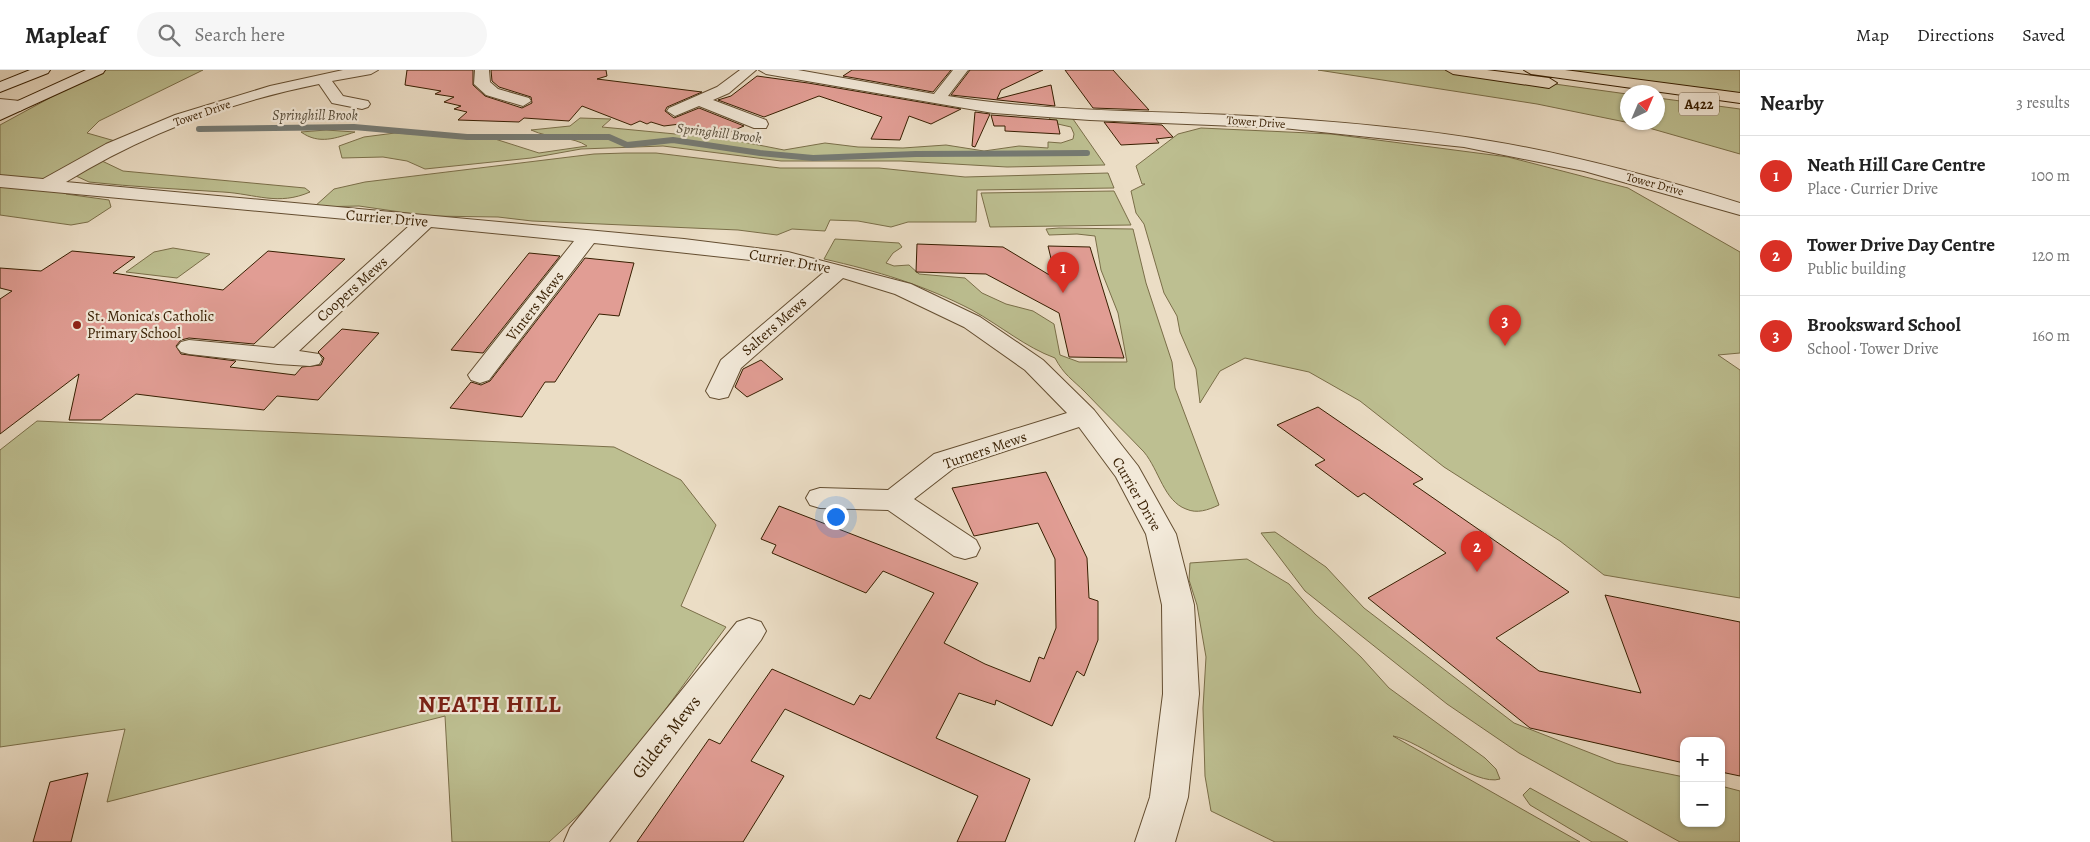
<!DOCTYPE html>
<html lang="en">
<head>
<meta charset="utf-8">
<style>
	:root { --surface:#fff; --page:#f6f6f6; --text:#222; --muted:#767676; --line:#e0e0e0; --accent:#d93025 }
	body { margin:0; font-family:Alegreya,serif; background:var(--page); color:var(--text) }
	.controls { position:absolute; right:15px; bottom:15px; display:grid; overflow:hidden; border-radius:10px; box-shadow:0 1px 4px #0004 }
	.controls button { width:45px; height:45px; display:grid; place-items:center; padding:0; border:0; border-bottom:1px solid var(--line); background:var(--surface); color:var(--text); font:25px sans-serif }
	.compass { position:absolute; left:1620px; top:15px; width:45px; height:45px; border-radius:50%; background:var(--surface); box-shadow:0 1px 4px #0004; rotate:44deg }
	.you { position:absolute; left:835px; top:446px; width:18px; height:18px; margin:-12px; border:4px solid #fff; border-radius:50%; background:#1a73e8; box-shadow:0 0 0 8px #1a73e833 }
	.badge { display:grid; place-items:center; width:32px; height:32px; border-radius:50%; background:var(--accent); color:#fff; font-size:16px; font-weight:700 }
	.pin { position:absolute; translate:-50% -41px; filter:drop-shadow(0 1px 2px #0008) }
	.pin::after { content:''; position:absolute; top:26px; width:18px; height:15px; background:inherit; clip-path:polygon(0 0,100% 0,50% 100%) }
	.list { margin:0; padding:0; list-style:none }
	h2 { display:flex; justify-content:space-between; align-items:center; height:65px; margin:0; padding:0 20px; font-size:21px }
	h2 small { font-size:16px; font-weight:400; color:var(--muted) }
	.list li { display:grid; grid-template-columns:32px 1fr auto; gap:15px; align-items:center; box-sizing:border-box; height:80px; padding:0 20px; border-top:1px solid var(--line) }
	.list b { display:block; font-size:19px; white-space:nowrap }
	.list p { margin:0; font-size:16px; white-space:nowrap; color:var(--muted) }
	.list em { font-size:16px; font-style:normal; color:var(--muted) }
	.icon { flex:none; width:28px; height:28px; fill:none; stroke:currentColor; stroke-width:2; stroke-linecap:round; stroke-linejoin:round }
	.map { position:relative; flex:none; width:1740px; height:772px; overflow:hidden }
	header { display:flex; align-items:center; gap:30px; box-sizing:border-box; height:70px; padding:0 25px; background:var(--surface); border-bottom:1px solid var(--line) }
	header strong { font-size:24px }
	nav { display:flex; gap:28px; margin-inline-start:auto; font-size:18px }
	.search { width:350px; height:45px; background:var(--page); display:flex; align-items:center; gap:12px; box-sizing:border-box; padding:0 18px; border-radius:28px; color:var(--muted); font-size:19px }
	main { display:flex }
	aside { flex:1; background:var(--surface) }
	.map>svg:first-child { display:block }
	.green { fill:#bdbf91; stroke:#7a6e48 }
	.lines { fill:none; stroke-linecap:round; stroke-linejoin:round }
	.stream { stroke:#757a73; stroke-width:6 }
	.building { fill:#e19d94; stroke:#371e00 }
	.street-casing { stroke:#644e31; stroke-width:2 }
	.secondary-casing { stroke:#371e00; stroke-width:2 }
	.primary-casing { stroke:#371e00; stroke-width:2 }
	.street { fill:#f2e9d9; fill-rule:evenodd }
	.secondary { fill:#f2e9d9; fill-rule:evenodd }
	.primary { fill:#ebddc5; fill-rule:evenodd }
	.poi-dot { fill:#8f2418; stroke:#f2e9d9; stroke-width:2 }
	.labels { text-anchor:middle; dominant-baseline:central; stroke-width:4.5; stroke-linejoin:round; paint-order:stroke }
	.far-street-label { font-size:12px; fill:#371e00; stroke:#f2e9d9 }
	.shield { fill:#f2e9d9; stroke:#6f5b41; stroke-width:1 }
	.shield-label { font-size:14px; font-weight:bold; fill:#371e00 }
	.far-water-label { font-size:14px; font-style:italic; fill:#564c3a; stroke:#f2e9d9 }
	.street-label { font-size:15px; fill:#371e00; stroke:#f2e9d9 }
	.poi-label { font-size:15px; fill:#371e00; stroke:#f2e9d9; text-anchor:start }
	.near-street-label { font-size:18px; fill:#371e00; stroke:#f2e9d9 }
	.near-district-label { font-size:24px; font-weight:bold; letter-spacing:1px; fill:#7a1f14; stroke:#f2e9d9 }
</style>
</head>
<body>
<header>
<strong>Mapleaf</strong>
<div class="search"><svg class="icon" aria-label="search" viewBox="0 0 24 24"><circle cx="10" cy="10" r="6"/><path d="M15 15l6 6"/></svg>Search here</div>
<nav><a>Map</a><a>Directions</a><a>Saved</a></nav>
</header>
<main>
<div class="map">
<svg width="1740" height="772" viewBox="0 0 1740 772">
	<rect width="100%" height="100%" fill="#ebddc5"/>
	<filter id="stains"><feTurbulence type="fractalNoise" baseFrequency=".004" numOctaves="4"/><feColorMatrix values="0 0 0 0 .2 0 0 0 0 .09 0 0 0 0 .02 0 0 0 .5 -.17"/></filter>
	<radialGradient id="worn" r=".72"><stop offset=".6" stop-color="#630" stop-opacity="0"/><stop offset="1" stop-color="#630" stop-opacity=".3"/></radialGradient>
	<path class="green" d="M101,0H203L99,51L87,63L122,73L45,116L0,111V55Z
		M1318,0H1453L1627,24L1628,52H1658V28L1740,39V84L1635,54L1537,34Z
		M1531,0H1740V28Z
		M1067,45L1073,49L1105,95L1007,97L901,91H781L663,76L581,79L531,88L425,99L407,91L383,87L342,88L339,76L364,67L395,63L495,69L539,83L587,76C573,66 550,69 531,60L570,56L580,48L611,49L602,57L728,69L784,80L825,73L858,77L903,78L946,75L984,81L1019,76L1048,78V72L1061,73L1073,69L1074,64L1071,57L1049,52L1050,47Z
		M1201,58L1331,64L1508,87L1628,118L1740,182V283L1718,285L1740,300V528L1604,505L1560,471L1444,397L1360,331L1309,302L1245,288L1220,301L1200,333L1196,299L1180,262L1177,246L1164,223L1144,154L1136,143L1131,121L1145,114H1142L1136,96L1178,64Z
		M326,60L355,62C336,68 319,75 301,62Z
		M626,83H656L780,98H879L965,107L1108,103L1114,118L977,120L976,152H908L891,157L858,151L830,150L825,161L792,159L777,165L738,160L532,151L498,147L428,146L359,136L314,137L334,119L365,112L594,84Z
		M100,90L123,101L305,118L310,122C278,136 256,124 223,122C178,119 134,117 89,112L76,106Z
		M0,117L66,120V124L109,130L111,137L88,152L71,155L0,145Z
		M1114,121L1131,155L990,157L981,123Z
		M1059,158L1133,159L1146,213L1172,292L1175,318L1219,435C1208,440 1197,444 1186,439C1164,431 1159,400 1144,382C1125,362 1104,342 1085,322C1072,309 1064,305 1055,288C1025,277 1001,256 972,240C924,215 877,201 824,189L835,169L899,173L902,177L893,183L886,193L894,196L909,195L919,204L965,208L982,223L1006,234L1033,241L1054,254L1060,285L1079,292H1127L1118,243L1101,200L1095,166L1077,164L1049,165L1046,159Z
		M173,178L210,184L177,208L126,202L154,182Z
		M37,351L614,377L681,410L716,455L681,536L726,557L607,719L549,772H452L445,646L107,732L125,659L0,677V380Z
		M1275,462L1326,497L1364,538L1514,653L1616,693L1684,707V753H1721V716L1740,721V772H1680L1519,683L1447,634L1305,521L1261,463Z
		M1247,489L1289,514L1315,544L1361,587L1389,618L1485,688L1496,699L1500,709C1476,717 1420,671 1393,666L1580,772H1275L1211,741L1205,706L1203,638L1206,587L1197,535L1189,510L1190,493Z
		M1530,718L1628,772H1592L1530,735L1523,725Z"/>
	<g class="lines">
		<path class="stream" d="M199,59L354,57L467,67H609L627,75L673,70L760,83L813,88L916,84L1087,83"/>
	</g>
	<path class="building" d="M407,0H473V15L485,26L522,38L532,33L531,27L499,17L492,11L491,0H606L607,6L597,9L702,22L667,37L665,41L674,48L699,38L744,56L725,64L699,58L694,60L680,54L664,56L651,52L647,54L640,51L631,55L582,36L569,51L524,48L519,52L458,50L467,42L454,39L461,36L444,32L454,27L435,24L441,21L405,15Z
		M852,0H951L933,22L843,6Z
		M970,0H1043L1001,20L997,29L1051,15L1055,36L951,25Z
		M1065,0H1113L1149,40L1093,38Z
		M757,6L808,13L961,39L931,54L909,46L900,70L871,69L882,47L819,26L764,47L718,30L731,26Z
		M975,42L990,44L975,77L972,76Z
		M991,45L1057,50L1060,64L1005,61V56H994Z
		M1104,52L1162,55L1173,67L1156,69L1159,73L1121,75Z
		M917,174L1003,177L1056,209L1048,176L1090,177L1124,288L1069,287L1059,243L986,204L916,202Z
		M72,181L135,187L113,203L223,220L268,181L345,189L254,274L189,268L181,270L176,276L181,284L236,291L230,297L295,305L302,297L321,295L324,288L318,282L342,259L379,263L318,330L277,326L264,340L136,324L101,350H69L79,304L0,364V229L12,221L0,218V198L41,201Z
		M529,183L560,186L483,283L451,280Z
		M585,188L634,193L619,246L599,244L555,312H545L522,347L450,338L471,312L481,315L490,311Z
		M761,290L783,309L747,327L735,317L743,299Z
		M1318,337L1423,409L1413,414L1569,522L1496,568L1539,601L1641,623L1605,525L1740,552V706L1721,702V671H1684V693L1530,658L1368,528L1446,483L1364,423L1358,427L1315,395L1325,390L1277,355Z
		M1046,402L1087,488L1089,528L1098,531V570L1084,606L1077,601L1052,656L996,630L995,635L959,623L936,668L1030,709L1005,772H957L978,726L785,639L751,691L784,706L743,772H637L709,669L720,674L772,599L854,635L860,625L870,629L934,523L883,501L866,523L772,483L776,475L761,469L779,436L978,513L944,573L985,594L1030,612L1039,587L1044,589L1056,558L1055,489L1038,453L974,466L952,418Z
		M88,703L71,772H33L50,712Z"/>
	<g class="lines">
		<g class="street-casing">
			<path id="street" d="M343,0H378L371,4L332,11L343,26L368,31L370,34L368,37L362,39L332,33L319,14C229,32 144,64 66,112L684,169L788,182L911,214L980,247L1043,290L1094,340L1138,396L1176,464L1194,535L1199,624L1188,727L1175,772H1135L1150,727L1163,624L1162,535L1146,464L1116,407L1079,357L954,398L914,429L976,470L980,478L976,486L965,489L954,486L888,440L820,438L810,435L806,428L810,421L820,418L888,420L934,384L1067,343L1025,300L964,257L895,224L843,208L741,298L728,327L719,329L710,327L706,321L721,290L823,203L788,194L594,173L489,310L480,313L471,310L468,305L574,171L431,157L299,281L319,284L322,289L319,294L310,296L278,294L189,284L181,282L177,277L181,272L189,270L274,278L410,155L0,117V105L43,109L106,74L175,45L270,16Z
				M475,0H489L490,12L498,19L529,28L531,31L523,36L486,25L474,14Z
				M740,0H756L729,23L713,30L766,50L768,54L766,58H754L699,36L675,46L667,41L669,38L717,17Z
				M759,0H798L934,24L953,0H968L948,26C1059,44 1170,40 1282,48C1351,53 1421,59 1490,71C1575,85 1658,108 1740,133V145L1584,101L1464,77L1283,58L1090,50L993,43L766,4Z
				M0,29L20,31L28,36L20,41L0,39Z
				M749,548L761,552L766,561L761,570L609,772H564L570,758L737,552Z"/>
		</g>
		<g class="secondary-casing">
			<path id="secondary" d="M30,0H50L48,3L0,22V12Z
				M86,0H105L103,3L0,50V39Z"/>
		</g>
		<g class="primary-casing">
			<path id="primary" d="M1446,0H1487L1549,8L1557,13L1549,18L1453,4Z
				M1524,0H1565L1740,23V33L1531,4Z"/>
		</g>
		<use href="#street" class="street"/>
		<use href="#secondary" class="secondary"/>
		<use href="#primary" class="primary"/>
	</g>
	<circle class="poi-dot" cx="77" cy="255" r="5"/>
	<g class="labels">
		<g class="far-street-label">
			<text transform="translate(202 43) rotate(-19)">Tower Drive</text>
			<text transform="translate(1256 52) rotate(4)">Tower Drive</text>
			<text transform="translate(1655 114) rotate(15)">Tower Drive</text>
		</g>
		<rect class="shield" x="1679" y="22.5" width="40" height="23" rx="4"/>
		<g class="shield-label">
			<text x="1699" y="34">A422</text>
		</g>
		<g class="far-water-label">
			<text x="315" y="45">Springhill Brook</text>
			<text transform="translate(719 63) rotate(7)">Springhill Brook</text>
		</g>
		<g class="street-label">
			<text transform="translate(387 148) rotate(5)">Currier Drive</text>
			<text transform="translate(790 191) rotate(10)">Currier Drive</text>
			<text transform="translate(352 219) rotate(-42)">Coopers Mews</text>
			<text transform="translate(535 236) rotate(-52)">Vinters Mews</text>
			<text transform="translate(774 256) rotate(-41)">Salters Mews</text>
			<text transform="translate(985 380) rotate(-19)">Turners Mews</text>
			<text transform="translate(1137 424) rotate(60)">Currier Drive</text>
		</g>
		<g class="poi-label">
			<text x="87" y="246">St. Monica's Catholic<tspan x="87" dy="17">Primary School</tspan></text>
		</g>
		<g class="near-street-label">
			<text transform="translate(666 667) rotate(-52)">Gilders Mews</text>
		</g>
		<g class="near-district-label">
			<text x="490" y="634">NEATH HILL</text>
		</g>
	</g>
	<rect width="100%" height="100%" filter="url(#stains)"/>
	<rect width="100%" height="100%" fill="url(#worn)"/>
</svg>
<div class="controls">
<button>+</button>
<button>−</button>
</div>
<svg class="compass" viewBox="-18 -18 36 36"><path d="M0-13l5 13h-10z" fill="#e53935"/><path d="M0 13l5-13h-10z" fill="#767676"/></svg>
<div class="you"></div>
<div class="pin badge" style="left:1063px;top:223px">1</div>
<div class="pin badge" style="left:1477px;top:502px">2</div>
<div class="pin badge" style="left:1505px;top:276px">3</div>
</div>
<aside>
<h2>Nearby<small>3 results</small></h2>
<ul class="list">
<li><span class="badge">1</span><div><b>Neath Hill Care Centre</b><p>Place · Currier Drive</p></div><em>100 m</em></li>
<li><span class="badge">2</span><div><b>Tower Drive Day Centre</b><p>Public building</p></div><em>120 m</em></li>
<li><span class="badge">3</span><div><b>Brooksward School</b><p>School · Tower Drive</p></div><em>160 m</em></li>
</ul>
</aside>
</main>
</body>
</html>
